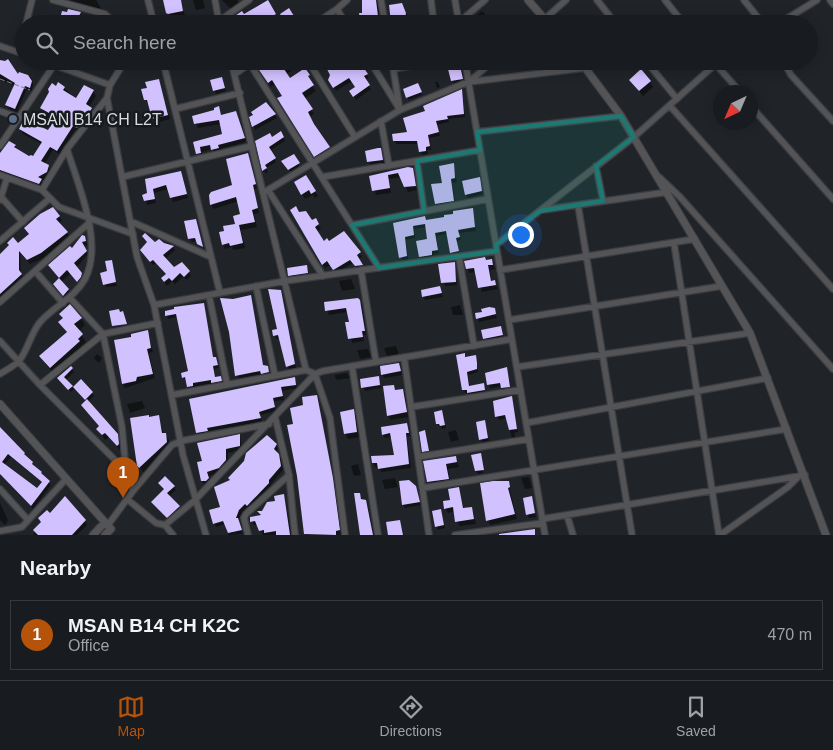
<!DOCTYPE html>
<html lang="en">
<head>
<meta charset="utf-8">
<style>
	:root { --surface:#181b1f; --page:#25282c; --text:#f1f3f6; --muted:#9fa1a4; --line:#36393d; --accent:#b45309 }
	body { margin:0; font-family:Helvetica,sans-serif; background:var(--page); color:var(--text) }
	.compass { position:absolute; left:713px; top:85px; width:45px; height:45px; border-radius:50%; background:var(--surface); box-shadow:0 2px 12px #0003; rotate:224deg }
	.you { position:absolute; left:520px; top:234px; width:18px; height:18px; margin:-12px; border:4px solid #fff; border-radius:50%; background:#1a73e8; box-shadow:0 0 0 8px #1a73e833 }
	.badge { display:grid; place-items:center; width:32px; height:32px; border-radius:50%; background:var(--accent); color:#fff; font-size:16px; font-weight:700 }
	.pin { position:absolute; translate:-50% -41px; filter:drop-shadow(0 1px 2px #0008) }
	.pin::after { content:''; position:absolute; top:26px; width:18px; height:15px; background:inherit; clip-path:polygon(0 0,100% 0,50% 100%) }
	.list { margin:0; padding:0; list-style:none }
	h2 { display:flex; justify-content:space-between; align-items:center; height:65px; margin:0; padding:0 20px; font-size:21px }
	h2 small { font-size:16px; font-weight:400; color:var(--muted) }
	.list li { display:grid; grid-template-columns:32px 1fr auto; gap:15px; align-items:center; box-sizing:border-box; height:70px; margin:0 10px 10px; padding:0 10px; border:1px solid var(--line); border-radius:0px }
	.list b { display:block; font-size:19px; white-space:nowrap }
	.list p { margin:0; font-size:16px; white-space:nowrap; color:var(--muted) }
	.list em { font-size:16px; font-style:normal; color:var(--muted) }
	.icon { flex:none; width:28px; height:28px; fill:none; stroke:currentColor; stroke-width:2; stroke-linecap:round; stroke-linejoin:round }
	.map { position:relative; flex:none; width:833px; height:535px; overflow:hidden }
	.search { position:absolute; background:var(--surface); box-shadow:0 2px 12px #0003; left:15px; right:15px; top:15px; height:55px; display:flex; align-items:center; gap:12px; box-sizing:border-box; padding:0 18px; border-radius:28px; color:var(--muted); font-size:19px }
	.sheet { height:145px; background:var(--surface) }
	nav { display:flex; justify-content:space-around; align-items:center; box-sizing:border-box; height:70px; border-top:1px solid var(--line); background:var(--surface); font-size:14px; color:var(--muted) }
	nav a { display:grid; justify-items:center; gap:2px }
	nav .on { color:var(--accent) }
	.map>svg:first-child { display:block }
	.shadow { fill:#0007; fill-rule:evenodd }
	.building { fill:#d1c1fe; fill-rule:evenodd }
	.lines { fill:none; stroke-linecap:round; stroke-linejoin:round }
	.minor-casing { stroke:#3a3e42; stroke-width:8 }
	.tertiary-casing { stroke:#3a3e42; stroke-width:9 }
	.path { stroke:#808387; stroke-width:1; stroke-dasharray:5 2.5; stroke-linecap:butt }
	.minor { stroke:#545356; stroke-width:5.5 }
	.tertiary { stroke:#545356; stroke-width:7 }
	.marked { fill:#197b74; fill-opacity:0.2; stroke:#197b74; stroke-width:4; stroke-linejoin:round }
	.service-dot { fill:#5c6f8a; stroke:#171a1f; stroke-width:2 }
	.labels { text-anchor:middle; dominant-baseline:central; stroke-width:5; stroke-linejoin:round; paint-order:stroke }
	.poi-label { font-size:16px; fill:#dadcdf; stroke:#171a1f; text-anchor:start }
</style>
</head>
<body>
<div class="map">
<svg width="833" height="535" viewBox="0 0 833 535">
	<rect width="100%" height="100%" fill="#202429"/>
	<path class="shadow" d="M59,0H96L105,15Z
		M163,0H179L185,15L170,17Z
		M193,0H203L205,8L196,10Z
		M222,0H237L239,3L232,10Z
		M370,0H376L379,5L380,24H362L363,14Z
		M267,1L278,19L270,24H226Z
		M402,4L408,16L407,24H393Z
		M482,11L490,20L492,24H484L479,18L477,15Z
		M80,13L82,17L78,24H68L61,19Z
		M137,61H156V65L139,68Z
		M206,61H222V62L208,65Z
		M295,61L298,67L286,74L290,80L305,70L311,81L310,82L316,91L304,99L314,114L309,117L331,152L318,161L279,99L283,96L276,84L271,87L259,67Z
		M322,61H358L369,78L365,80L371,89L356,100L351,91L356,88L352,81L336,91L329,80L331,75Z
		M398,61H415L414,65L402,68Z
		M446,61H460L464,82L454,84Z
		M79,64L84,67L82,71L78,68Z
		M0,66L18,76L20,73L31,78L33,83L32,91L27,89L17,112L9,109L7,105L15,86L0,80Z
		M221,78L226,91L216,94L211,81Z
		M159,80L170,119L156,123L149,103L145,100L148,88Z
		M435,82H438L440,87L437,88Z
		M650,82L653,87L643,96L634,85Z
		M64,88L77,100L93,91L96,96L89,107L94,114L80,132L75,130L60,155L53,150L45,163L51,171L50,177L41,181L44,185L42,188L0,174V155L15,146L18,151L34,158L42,144L23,134L20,129L49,132L56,119L44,112L42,108Z
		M419,88L422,95L409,100L407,97Z
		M462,91L465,117L448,119L449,122L437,125L440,136L429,138L431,150H427L428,154L422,155L419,144H396L394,140L409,133L427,112Z
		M270,106L277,118L255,130L251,117Z
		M218,108L222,116L236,113L246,142L220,149L221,153L215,154L212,149L201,152L203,158H200L194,143L224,135L221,124L198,128L193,117L216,111Z
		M280,133L285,141L269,151L276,162L266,168L268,172L265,173L257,142L272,138Z
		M380,149L384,163L370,165L367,152Z
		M248,154L257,188L254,189L259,213L254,214L257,227L241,230L245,248L233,250L232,247L225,249L223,244L242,215L239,201L213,209L211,204L233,186Z
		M294,155L300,167L291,172L285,164Z
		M453,165L457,182L452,183L456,205L438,207L436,203Z
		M412,169L417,190L408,192L401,177L389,179L391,193L376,195L371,177Z
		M181,172L188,198L173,202L169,189L154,193L156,203L147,205L144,195L149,194L147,180Z
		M306,176L318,196L315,198L313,195L305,199L295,182Z
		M479,178L483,194L468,198L466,195Z
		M472,209L476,231L459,233L461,240L457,241L460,254L453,256L448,234L436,236L439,253L433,255V258L422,260L420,257L428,240L427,227L414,229L415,238L406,240L408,259L402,260L394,224L426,221Z
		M292,210L312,222L315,220L321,229L316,231L324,242H329L344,232L362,257L358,259L364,269L359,270L353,263L336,273L331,265L325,268Z
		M59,216L62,221L59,223L70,237L44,258L30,264L20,253L21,274L24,279L0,301V254L18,245L30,235L25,228Z
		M197,223L203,249L197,241L192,242L190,239Z
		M84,237L88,245L84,246L88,254L76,268L84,278L80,284L70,274L61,282L70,293L65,298L54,284L60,279L52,270Z
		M155,244L173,247L175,250L165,259L173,268L189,272L191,276L187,280L183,277L175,284L172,281L167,286L162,279L167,275L156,263L153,265L145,255Z
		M492,260L495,269L490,270L492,282L494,281L498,289L482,292L476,272L469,273L466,262Z
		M112,261L117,286L106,287L104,284Z
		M454,263L457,285L445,286L440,265Z
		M307,267L309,276L292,279L290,275Z
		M351,279L355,289L342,291L339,281Z
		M440,288L443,297L425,300L423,296Z
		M280,291L296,368L289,369L280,338L276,339L274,331L279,330Z
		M250,296L263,367H267L270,375L264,377L263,374L238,379L233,300Z
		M359,301L362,306L366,335H363L364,341L352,343L347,323H350L348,312L329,315L325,303Z
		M203,305L213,358L217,361L219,368L214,369L215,378L222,381L223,384H208L194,387V389L190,390L184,377L189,372L178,317L168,319L167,315Z
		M460,305L463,315H453L451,307Z
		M494,309L497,318L479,322L476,314Z
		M81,318L85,325L79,331L86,342L81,346L83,349L54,374L40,357L67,333L60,322Z
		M128,325L130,329L116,331L114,327Z
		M501,328L504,339L486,342L484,338Z
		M147,331L153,352L149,353L155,378L125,388L123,384L133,338Z
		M396,346L399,355L387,356L384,348Z
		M368,349L371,357L360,359L357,350Z
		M97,354L102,358L99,363L94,358Z
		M457,356H475L478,372L468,375L470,387L483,384L486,393L470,396L469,393H465Z
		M399,364L402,375L384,378L382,374Z
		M71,368L74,372L66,380L73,388L81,381L92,393L94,396L88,402L117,435L120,441V450L109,437L105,440L101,434L98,429L100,427L82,405L86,401L75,388L71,392L60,381Z
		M507,369L511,390L504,391L502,386L490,388L487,374Z
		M347,373L350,378L337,380L335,377V375Z
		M378,377L381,388L365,391L363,387Z
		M294,378L297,388L282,391L284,400L274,401L276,411L260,415L262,422L208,431L209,434L199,436L190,400Z
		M393,386L396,391L403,390L405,395L408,417L391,420L388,416Z
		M316,396L334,483L341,534L339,535H306L295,425L305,406Z
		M511,397L518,432L514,433L516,439H512L507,418L499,420L497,416Z
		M142,401L145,408L130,413L127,404Z
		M353,411L356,416L360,437L348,439L345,433Z
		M442,411L446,428L443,429L437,424Z
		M158,417L164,434L169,440L170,449L145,474L138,465Z
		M484,422L489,441L482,442L480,439Z
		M407,424L410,436L407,437L411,468L381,472L379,467H375L373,463V457L395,456L392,437L385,438L383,434Z
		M0,429L51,485L33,509L0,474ZM11,457L43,483L37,490L4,465Z
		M456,430L459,440L451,442L448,432Z
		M424,432L430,454H425L423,451Z
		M240,436L242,449L228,453V465L221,472L209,476L211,483L209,485L204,484L201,479L204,462Z
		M276,445L278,449L276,452L281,459L283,470L271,484V488L250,509L247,507L241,514L238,520L243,534L229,535L225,524L216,527L214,523L231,481Z
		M480,456L483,473L478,474L476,471Z
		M455,457L459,467L448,469L451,484L431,487L425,462Z
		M358,464L361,475L354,476L351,466Z
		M529,477L532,488L525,489L521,478Z
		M395,478L398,487L385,489L382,480Z
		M508,482L517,519L490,525L488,520Z
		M174,487L176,490L169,496L181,509L169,520L153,502Z
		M458,488L464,509L472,508L476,524L459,526L455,511L448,513L445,508Z
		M417,490L421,505L405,508L403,505Z
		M359,494L368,507L374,535H362Z
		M284,496L292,535H263L258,525H254L252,521L261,516L259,512H263Z
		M531,498L536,517L529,518L527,514Z
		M0,503L8,520L5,525L0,520Z
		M441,510L445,528L438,530L436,526Z
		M50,514L85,521L87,525L77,535H33Z
		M400,521L404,535H390Z"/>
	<path class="building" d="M163,0H181L183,11L168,14L166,13Z
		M268,0L276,14L266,20L264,15L251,24H223L242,11L244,14Z
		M362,0H376L379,24H361L359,13H362Z
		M402,3L406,13L405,19L391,23L389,5Z
		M289,8L299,24H286L280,14Z
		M68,9L81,12L75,24L60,19L62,11L67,12Z
		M8,59L18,74L19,72L28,75L32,81L30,88L25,86L15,109L5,105L15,83L0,74V60L5,61Z
		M266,61H297L284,69L290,78L305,68L310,75L308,76L314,85L302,93L313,109L308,112L314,124L330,147L314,157L277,98L282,96L272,80L268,83L257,67Z
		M323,61H359L368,74L364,76L370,85L353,97L349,91L355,87L349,78L333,88L328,80L330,75Z
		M446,61H459L463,79L451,81Z
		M641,69L651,81L639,91L629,80Z
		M222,77L225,88L213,91L210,80Z
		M159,79L168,115L152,119L147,100H144L141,89L147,88L145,82Z
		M58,82L65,87L63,90L76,98L84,85L94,90L86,104L92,108L88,115L77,128L73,126L57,151L50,147L41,161L49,165L47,172L38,177L42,179L39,184L0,170V153L9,141L16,145L14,147L29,156L31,155L33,156L42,142L19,129L24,119L48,130L56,117L40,108L49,92L48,89L52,83L56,86Z
		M418,83L422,92L406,98L403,89Z
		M462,89L464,114L447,116L448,119L436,121L439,132L428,135L430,146L426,147V151L419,152L417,141H393L392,134L407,132L403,118L425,111L423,106Z
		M266,102L276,114L252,127L249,117L253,115L251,112Z
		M219,106L221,115L236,111L245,138L218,145L219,148L211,150L210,145L200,147L201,153L196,154L193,142L222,134L219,120L194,124L192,116L214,110V108Z
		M281,131L284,137L269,147L276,158L265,165L267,168L262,171L255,141L270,133L272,137Z
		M378,148H381L383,160L367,162L365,151Z
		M248,153L256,184L253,185L258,208L252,210L255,222L239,225L243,243L230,246L229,243L222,245L219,232L224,231L223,226L235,224L233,216L240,214L236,197L210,205L209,195L211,192L232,185L226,159Z
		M294,154L300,163L288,170L281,161Z
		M454,163L455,178L451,179L454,201L435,204L431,184L442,183L439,166Z
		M408,167L413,168L416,186L404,187L398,173L388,175L390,188L372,191L369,176Z
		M181,171L187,194L170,198L166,185L153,189L155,199L144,201L142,195L147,193L145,179Z
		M306,175L316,191L311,194L309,190L301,195L294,182Z
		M480,177L482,191L465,195L462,181Z
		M296,206L299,212L306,211L312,220L316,218L319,224L315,227L324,241L327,238L329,241L344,231L361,252L357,255L363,265L355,266L350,260L335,269L333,270L327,261L322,265L290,210Z
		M53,207L60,216L56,219L68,232L41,253L27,260L19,251V270L22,274L0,294V254L9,245L7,243L13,237L18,243L29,234L24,228L40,214Z
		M473,208L475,227L458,230L460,237L456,238L459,251L450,253L446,231L435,233L438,250L432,251V255L419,257L416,241L427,239L425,224L413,226L414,235L405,237L407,256L399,258L393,223L425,216L426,220L444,217V215L453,214V211Z
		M196,219L203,247L197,244L195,238L188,239L184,221Z
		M145,233L155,242L159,239L164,243L174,246L163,255L174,267L182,262L190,271L184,277L180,273L172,281L169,278L164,282L161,278L166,274L153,260L150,262L140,250L147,242L142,236Z
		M82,235L85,236L86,241L82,242L87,251L74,263L82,273L81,277L77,282L67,270L59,278L48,265L70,246L72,248Z
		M485,257L486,260L492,259L493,265H488L491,281L495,280L496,285L478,288L474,268L466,269L464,261Z
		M112,260L116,282L103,285L100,273L107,271L105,261Z
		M455,262L456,282L441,283L438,264Z
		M307,265L308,273L288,276L287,268Z
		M59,278L69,289L63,296L53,284Z
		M440,286L442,293L422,297L421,290Z
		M268,289L281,290L295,364L286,367L278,335L273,336L272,330L277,329Z
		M251,295L263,365L268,366L269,372L261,374L260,371L235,376L229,332L220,298L233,299Z
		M358,298L360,300L365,331H362L363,337L348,339L345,322H349L346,308L325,311L324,302Z
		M204,303L213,357H216L218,365L213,366L215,377L221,376L222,381L211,383V380L193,383V386L187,387L185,377L182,378L181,373L188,371L176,314L165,316V311L174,309V307Z
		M70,304L82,318L74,324L83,334L78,339L80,341L50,368L39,356L67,332L58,322L63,318L59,314Z
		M489,307L495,308L496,314L476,319L475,313L482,312L481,309Z
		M119,309L120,312L123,311L127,324L112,326L109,311Z
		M501,326L503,335L483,339L481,330Z
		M148,330L151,348L147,349L153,374L137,377L136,381L122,384L114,340L131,337V334Z
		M465,353V357L476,355L477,363V369L467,372L469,386L484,383L485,390L467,393V390H462L456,355Z
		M399,363L401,371L381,375L380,366Z
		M71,366L73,368L64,377L73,386L68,390L57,378Z
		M507,367L510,387L501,388L500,383L487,385L485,373Z
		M379,376L380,385L361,388L360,379Z
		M295,377L296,385L281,387L283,396L273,398L275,407L259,412L261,418L207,428L208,431L196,433L189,399Z
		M81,379L93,392L85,400L73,387Z
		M394,385L395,390L403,389L407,412L387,416L383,386Z
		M317,395L333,478L340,530L336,531V535L304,534L297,476L287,425L293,424L290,408L303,405L302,397Z
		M512,396L517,429L509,430L505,415L495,417L493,401Z
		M87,399L118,434L119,444L117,446L105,433L102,435L96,429L99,426L81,405Z
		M354,409L357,432L344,434L340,412Z
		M442,410L445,425L440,426L439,424H436L434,412Z
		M149,415V417L159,415L162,433H166L167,442L139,468L137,466L130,418Z
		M485,420L488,438L479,440L476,422Z
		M407,423L409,433H406L409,464L378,469L377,463H372L371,456L394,455L390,433L382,435L381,427Z
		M0,427L25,453L24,454L33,462L32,464L42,472L41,473L50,481L31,506L0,474ZM8,454L42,482L37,488L2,462Z
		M425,430L429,451L422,452L419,432Z
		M240,434V446L226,449V460L219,468L207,472L209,478L206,481H201L197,462L202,461L197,443Z
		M267,435L277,444L274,449L279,454L281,466L269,480V483L247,506L245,504L239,510L236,518H238L242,530L228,533L223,521L213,524L209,510L220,507L214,487L230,480L228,478L244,461L246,453Z
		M481,453L484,470L475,471L471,455Z
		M456,456L457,462L446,464L449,479L427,482L423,461Z
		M165,476L175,486L167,493L180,506L167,518L151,502L164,489L158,483Z
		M409,480L416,486L420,502L402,505L399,481Z
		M493,481H509L510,487L508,488L515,514L486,521L480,483Z
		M459,487L463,508L472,507L474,519L455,522L453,507L444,509L443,501L450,500L448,489Z
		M354,493H360L361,499L366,500L373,535H360Z
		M284,494L290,535H276V531L264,533V530L259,531L255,521L250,522V517L261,515L257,511H262L267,502L275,501L274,496Z
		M65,496L86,520L72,535H38L33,530L41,522L38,518L47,510L50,513Z
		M532,496L535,513L526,515L523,498Z
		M441,509L444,525L435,527L432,511Z
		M400,520L403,535H388L386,522Z
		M535,529V535H499V534Z"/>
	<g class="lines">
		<g class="minor-casing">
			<path id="minor" d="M53,0L105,14L116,24
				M148,0L154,24
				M215,0L219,22
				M381,0L385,24
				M431,0L434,24
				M455,0L459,24
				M597,0L616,24
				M665,0L684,24
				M744,0L763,24
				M830,0L833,4
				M337,9L346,24
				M458,23L485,0
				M26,24L32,0
				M206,24L219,21L249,0
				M314,24L337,9L347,0
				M539,24L566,0
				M778,24L817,0
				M0,46L24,54
				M43,61L110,85
				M125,61L110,85L107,98L137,257L154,305L183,455L206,535
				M163,61L220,293
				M231,61L306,370
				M308,61L355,137
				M370,61L400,110
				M392,61L399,105
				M465,61L545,535
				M646,61L677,99
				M713,61L740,92
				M783,61L791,75L833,121
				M250,64L379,268
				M393,69L440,61
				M235,74L254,61
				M470,81L493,61
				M750,105L833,199
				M670,106L833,289
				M175,109L240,93
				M0,111L19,118
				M381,121L389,166
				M477,132L621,116
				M0,146L54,65
				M417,161L424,211
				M596,166L603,201
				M0,175L42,190L59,207L133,234
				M122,177L252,146
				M322,177L480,150
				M659,177L680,197L833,369
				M42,190L67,149L107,98
				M268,190L323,276
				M263,193L400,110L468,82L585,68
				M2,198L23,222
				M0,200L7,178
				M578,205L632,535
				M542,210L668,192
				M130,221L211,257
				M352,225L488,199
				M0,241L49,199
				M674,243L719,535
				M496,245L634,137L719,61
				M459,257L474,346
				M361,270L376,362
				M500,270L695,239
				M35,271L63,303
				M256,286L275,376
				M209,295L227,384
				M70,298L103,334L122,427L126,471L133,491
				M0,302L89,223
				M154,305L285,281L497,251
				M509,320L722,286
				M0,341L40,385L126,471
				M404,357L429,535
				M352,366L378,535
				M517,367L750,333
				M0,374C6,370 14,366 19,361C28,350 31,332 41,321C55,306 75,297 85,279C104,243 78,185 67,149
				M40,385L103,334L158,323
				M172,395L306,370L315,374L323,371L512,339
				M411,407L520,390
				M275,417L289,475L295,535
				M526,423L768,378
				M418,457L529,439
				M423,488L787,429
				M0,489L28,520
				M127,499L156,523L165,525L195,500L315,374L330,418L345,535
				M567,515L573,535
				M542,519L805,475
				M108,525L133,491L172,445L181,441L269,424
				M165,525L173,535
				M0,531L22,527L66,479
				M248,535L244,518L246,514L289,475
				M455,535L543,523
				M720,535L788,487L799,476"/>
		</g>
		<g class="tertiary-casing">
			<path id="tertiary" d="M528,0L549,24
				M580,61L621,116L750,333L826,535
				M0,404L111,529L105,535
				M93,535L105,522"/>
		</g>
		<path class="path" d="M0,79L30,90"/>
		<use href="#minor" class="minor"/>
		<use href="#tertiary" class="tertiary"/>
	</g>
	<path class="marked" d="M621,116L634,137L596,166L603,201L540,211L496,245L497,251L379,268L352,225L424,211L417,161L480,150L477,132Z"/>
	<circle class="service-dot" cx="13" cy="119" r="5"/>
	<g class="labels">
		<g class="poi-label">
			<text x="23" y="119">MSAN B14 CH L2T</text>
		</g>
	</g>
</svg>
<svg class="compass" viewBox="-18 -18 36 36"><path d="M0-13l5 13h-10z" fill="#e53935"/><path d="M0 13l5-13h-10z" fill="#9fa1a4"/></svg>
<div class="you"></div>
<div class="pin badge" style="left:123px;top:498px">1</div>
<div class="search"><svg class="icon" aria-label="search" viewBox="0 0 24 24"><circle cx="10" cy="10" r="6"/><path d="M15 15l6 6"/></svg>Search here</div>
</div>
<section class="sheet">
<h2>Nearby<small></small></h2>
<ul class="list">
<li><span class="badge">1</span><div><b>MSAN B14 CH K2C</b><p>Office</p></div><em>470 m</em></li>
</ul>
</section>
<nav>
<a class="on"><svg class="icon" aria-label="map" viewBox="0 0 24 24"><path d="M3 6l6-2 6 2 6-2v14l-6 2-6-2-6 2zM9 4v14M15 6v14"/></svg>Map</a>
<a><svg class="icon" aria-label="directions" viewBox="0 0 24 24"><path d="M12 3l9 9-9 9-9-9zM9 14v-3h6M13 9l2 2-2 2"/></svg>Directions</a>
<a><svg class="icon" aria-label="saved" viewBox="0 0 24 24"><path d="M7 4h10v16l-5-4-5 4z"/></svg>Saved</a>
</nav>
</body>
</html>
